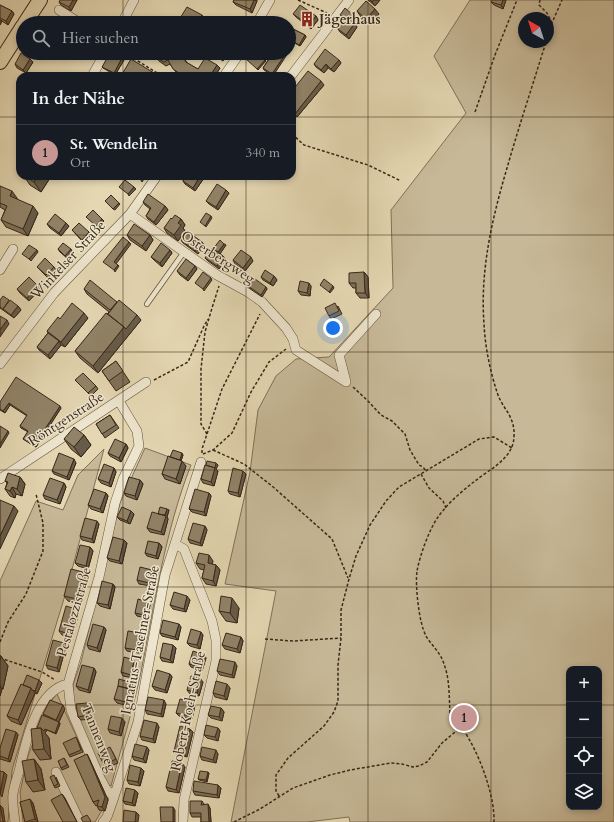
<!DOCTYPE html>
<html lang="de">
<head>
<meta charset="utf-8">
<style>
	:root { --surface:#171b24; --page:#242831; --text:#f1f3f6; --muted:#9ea1a6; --line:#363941; --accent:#c59692 }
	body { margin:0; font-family:Cardo,serif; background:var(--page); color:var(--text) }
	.controls { position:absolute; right:12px; bottom:12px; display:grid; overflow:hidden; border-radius:8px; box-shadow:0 2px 6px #0003 }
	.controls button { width:36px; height:36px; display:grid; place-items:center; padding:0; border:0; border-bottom:1px solid var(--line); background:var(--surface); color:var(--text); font:20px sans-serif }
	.compass { position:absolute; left:518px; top:12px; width:36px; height:36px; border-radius:50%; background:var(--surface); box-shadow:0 2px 6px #0003; rotate:321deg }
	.you { position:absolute; left:333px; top:328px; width:14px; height:14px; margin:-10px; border:3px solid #fff; border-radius:50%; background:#1a73e8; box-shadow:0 0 0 6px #1a73e833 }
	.badge { display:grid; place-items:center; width:26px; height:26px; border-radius:50%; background:var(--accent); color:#111; font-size:13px; font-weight:700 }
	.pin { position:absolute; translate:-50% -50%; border:2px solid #fff; box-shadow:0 1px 4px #0006 }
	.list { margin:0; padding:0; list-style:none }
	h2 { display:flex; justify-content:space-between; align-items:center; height:52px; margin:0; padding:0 16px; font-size:17px }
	h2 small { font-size:13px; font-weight:400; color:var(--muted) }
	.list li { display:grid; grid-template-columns:26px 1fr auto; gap:12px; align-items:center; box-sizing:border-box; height:56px; padding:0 16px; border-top:1px solid var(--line) }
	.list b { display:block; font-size:15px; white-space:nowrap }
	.list p { margin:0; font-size:13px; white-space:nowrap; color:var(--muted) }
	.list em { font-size:13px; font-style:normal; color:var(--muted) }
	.icon { flex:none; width:22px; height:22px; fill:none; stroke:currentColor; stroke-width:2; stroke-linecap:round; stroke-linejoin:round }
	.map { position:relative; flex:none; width:614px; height:822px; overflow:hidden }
	.search { position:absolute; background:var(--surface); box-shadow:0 2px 6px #0003; left:16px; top:16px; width:280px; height:44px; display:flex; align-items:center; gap:10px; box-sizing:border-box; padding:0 14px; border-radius:22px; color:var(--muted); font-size:15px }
	.panel { position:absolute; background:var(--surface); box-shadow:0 2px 6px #0003; left:16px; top:72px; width:280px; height:108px; border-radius:12px }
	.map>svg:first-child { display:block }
	.green { fill:#c7b998; stroke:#807058; fill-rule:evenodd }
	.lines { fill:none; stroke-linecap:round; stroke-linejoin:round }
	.service-casing { stroke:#63533e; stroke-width:6 }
	.minor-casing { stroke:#63533e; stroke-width:10 }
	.primary-casing { stroke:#382718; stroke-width:16 }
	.path { stroke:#382718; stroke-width:1.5; stroke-dasharray:3 2; stroke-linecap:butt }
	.service { stroke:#ede5cd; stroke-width:4.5 }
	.minor { stroke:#ede5cd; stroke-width:9 }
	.primary { stroke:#e4d7b2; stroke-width:14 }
	.wall { fill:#7d7159; stroke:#382718 }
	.shaded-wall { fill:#665c49; stroke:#382718 }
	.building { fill:#918368; stroke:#382718 }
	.grid { fill:none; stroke:#382718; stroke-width:1; stroke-opacity:0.55 }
	.labels { text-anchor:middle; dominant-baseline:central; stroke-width:3; stroke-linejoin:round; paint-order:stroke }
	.poi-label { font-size:14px; font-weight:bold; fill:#382718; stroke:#ede5cd; text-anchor:start }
	.street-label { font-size:14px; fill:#382718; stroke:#ede5cd }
</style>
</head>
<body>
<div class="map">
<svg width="614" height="822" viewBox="0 0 614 822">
	<rect width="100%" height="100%" fill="#e4d7b2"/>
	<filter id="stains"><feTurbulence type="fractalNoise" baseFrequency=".005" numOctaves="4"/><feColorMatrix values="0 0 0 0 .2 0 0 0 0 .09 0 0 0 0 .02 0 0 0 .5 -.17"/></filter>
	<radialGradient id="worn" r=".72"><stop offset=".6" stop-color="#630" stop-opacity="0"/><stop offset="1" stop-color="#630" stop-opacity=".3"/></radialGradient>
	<path class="green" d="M470,0H614V822H350L349,817L307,822H231L276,591L225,584L250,472L258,410L276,376L296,359L329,357L393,288L391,210L466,113L434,56ZM524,18H548V42H524ZM569,669H599V807H569Z
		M145,448L191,465C165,531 155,602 141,672C133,710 121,748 111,786L107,784L74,708L73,685L81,662L120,503Z
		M104,449L66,592L12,770L8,822H0V581L36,501L63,510L78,475Z
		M57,694L72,727L108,800L95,822H23L20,792L28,756L47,706Z"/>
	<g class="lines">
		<g class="service-casing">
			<path id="service" d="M147,304L184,252"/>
		</g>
		<g class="minor-casing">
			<path id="minor" d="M59,10L80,23
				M122,23L134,0
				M257,23L270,0
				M92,76L105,53
				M224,76L240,53
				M291,76L349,0
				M130,214L217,275L248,292L262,302L286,328L293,339L296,350L346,382L339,355L376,314
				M0,270L13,249
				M0,364L54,293L130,214L157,176
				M0,479L146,382
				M175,544L184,549L212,621L216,640V661L184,800L183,822
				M56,772L80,822
				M114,797L106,789L100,778L71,710L68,684L99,577L115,503L123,479L139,446L137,431L119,401
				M15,822C14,813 12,803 13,794C14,785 18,776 20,767C26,741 37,690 68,684
				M103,822L107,817L114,797L138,722L165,575L201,462"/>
		</g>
		<g class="primary-casing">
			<path id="primary" d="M25,23L40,0
				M0,62L23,26"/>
		</g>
		<path class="path" d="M298,0L327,13
			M540,0L539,5L547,13L552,23
			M548,34L552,23L562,0
			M125,53L162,76
			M475,112L495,55L517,0
			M292,134L304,145L368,165L401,181
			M154,380L188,362L204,326L208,319
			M353,387L367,400L381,415L392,421L405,434L410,450L419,465L423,467L426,471
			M207,434L201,424V369L205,332L212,308L219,286
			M213,450L244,464L272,486L332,539L348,578
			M202,453V449L222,389L260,314
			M203,454L213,450L232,433L251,392L269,362L286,349
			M421,474L429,488L443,501L446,508
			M265,639L293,641L341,638
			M0,642L8,622L26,594L43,551V523L36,494
			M0,658L42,672L55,680
			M279,796L276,791V775L288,758L324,726L334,712L338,701V665L341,638V610L349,579L356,556L370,525L386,501L399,487L479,439L494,437L512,448
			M234,822L260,809L293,788L330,775L350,770L391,763L402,764L413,767L419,766L427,762L442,743L461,727
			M494,822C495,795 478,750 462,728C459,723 454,719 450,714C449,697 450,680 444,664C441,653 432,646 426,636C419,623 415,586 417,571C420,555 429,530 438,517C448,503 462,491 475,481C490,469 514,458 514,436C515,415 502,409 497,392C490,371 485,346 484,324C480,270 492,219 507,168C519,126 533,84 546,42"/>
		<use href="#service" class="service"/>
		<use href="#minor" class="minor"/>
		<use href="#primary" class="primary"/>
	</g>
	<path class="wall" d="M77,0L71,11L61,5L59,2Z
		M234,0H257V1L252,13L236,5L233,2Z
		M368,0H380L375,6Z
		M506,0L503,9L494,5L491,2Z
		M0,5L12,11L14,14L8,25L2,21L0,25Z
		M357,11L379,14L370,25L361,17Z
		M293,14L316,16L318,20L311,29L296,17Z
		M340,15L354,16L356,19L354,23L357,27L349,39L340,32L338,29L344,20Z
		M289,27L305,35L306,37L300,46L289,40Z
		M160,53H184L183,56L187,63L198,69L220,68L215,76H181L176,72L170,64L166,66L159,61L157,58Z
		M210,53H228L223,61Z
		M273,53V76L264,70L263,68Z
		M30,59L33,62L26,73L17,68L15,64Z
		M124,60L115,75L103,68L102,67Z
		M339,60L341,63L334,72L328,68L324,73L316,67L314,64Z
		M324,85L297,117L292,113V91Z
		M24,176H48L50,178L41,192L30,185Z
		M186,176H203L204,178L195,191L185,184L183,181Z
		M0,186L17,198V199L38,213L28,236L6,227L1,220L5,210L0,207Z
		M229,193L218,210L209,204L206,201Z
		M143,202L165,206L168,210L156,225L148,219L146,216L150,209L145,205Z
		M172,219H181L185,225L183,228L185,231L178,241L167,233L164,228Z
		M47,224L69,226L61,236L50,228Z
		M72,230L89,232L90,234L83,242Z
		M127,235H150L153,240L146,251L130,240Z
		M181,240L202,242L204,245L198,254L183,243Z
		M224,244L226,245L220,254L226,259L219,269L208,261L205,258L213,249Z
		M58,249L73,253L68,259L60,252Z
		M170,250L172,253L162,267L154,260L151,257Z
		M233,260L253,261L245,271L235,264Z
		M195,266L197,269L188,281L180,275L177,271Z
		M37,267H54L56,270L48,278Z
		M364,272L368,277L369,298H360L356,293V288H353L349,283Z
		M274,276L277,280L273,286L263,280L261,277Z
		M245,284L266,287L267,289L262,297L246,286Z
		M38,286L40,289L29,301L20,293L17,289Z
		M311,286L310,296L301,295L298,291Z
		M84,289L117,302L141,320L98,373L80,358L75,351L109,312L87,294Z
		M0,300L18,306L21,310L14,318L0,308Z
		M338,306L342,314L331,319L329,316Z
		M88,318L65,347L61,345L50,359L39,350L37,347L48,333L47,331L60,319Z
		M116,361L130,382L116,391L102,371Z
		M75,380L96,386L98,389L91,396Z
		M0,402L61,408L36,447L25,440L23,439L28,432L21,428L20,426L27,416L10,405L5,413L0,410Z
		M110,415L119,428L105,438L96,424Z
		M84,435L91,445L81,457L71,449L64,439Z
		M126,444L128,448L121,462L110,456L108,453Z
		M183,455L181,461L186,466L180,484L165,479L162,474L170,457Z
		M76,463L69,480L54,474L52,471Z
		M216,463L218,465L216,469L218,471L214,486L203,483L201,479L206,465Z
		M114,468L116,472L111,487L101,483L98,479Z
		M243,471L246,474L240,497L230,494L228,491Z
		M20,477L25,484L22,496L16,494L15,498L10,496L5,489L7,483L5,481Z
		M140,480L143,484L137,500L126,496L124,493Z
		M64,483L66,487L60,504L45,499L43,495Z
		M106,493L108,496L103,513L91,509L88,505Z
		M209,493L211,496L206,516L192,512L189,509Z
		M169,510L167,517L168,519L164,535L150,532L147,528L158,514Z
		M131,511L134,514L130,524L120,520L117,517Z
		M99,524L94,543L82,540L80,536Z
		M205,526L207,530L202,546L190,543L188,539Z
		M127,543L122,564L110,561L107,558Z
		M159,543L162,547L158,559L147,556L145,553Z
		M90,547L93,551L88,569L78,566L75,563Z
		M213,561L212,564L216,565L220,570L216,586L206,584L202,578L204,570L200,569L196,563Z
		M83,572L87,577L80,604L68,601L64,596Z
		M154,573L151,586L139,584L137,580Z
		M113,584L115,587L110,609L100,606L97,603Z
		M190,600L186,612L173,609L170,605Z
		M147,602L150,605L147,618L137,616L135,613Z
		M239,608L237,623L226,621L219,611Z
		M79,613L72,637L62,635L59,631Z
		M104,627L106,630L100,652L89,649L87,645Z
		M181,627L178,640L162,636L160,633Z
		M203,635L200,649L190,646L187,643Z
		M142,637L139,653L127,651L125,648Z
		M241,637L243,641L240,653L225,649L222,645Z
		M66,646L59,672L48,669L46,665Z
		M176,648L173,663L162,661L160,657Z
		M0,655L8,666L3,689H2L0,696Z
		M204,655L206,658L202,671L191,667L189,664Z
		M134,660L137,663L133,678L123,676L121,672Z
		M237,666L234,678L220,675L217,671Z
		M94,668L96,672L90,693L79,690L76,686Z
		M170,674L172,677L167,693L155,690L152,686Z
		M203,682L199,696L190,694L187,690Z
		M42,683L37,694L35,693L21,725L11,721L7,716L23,685Z
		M132,683L133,684L132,691H131L132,693L129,706L117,703L114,699Z
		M230,688L227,700L215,697L213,693Z
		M192,702L195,705L192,719L179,716L176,713Z
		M166,704L163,717L147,714L145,710Z
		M90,706L92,719L81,720L78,717Z
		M221,708L224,712L222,721L211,718L208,715Z
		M65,709L59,722L60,724L56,734L47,730L45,733L49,738L51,759L40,760L33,750L37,728L45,717L43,714Z
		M125,722L121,736L110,733L108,729Z
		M159,727L155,743L142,740L140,736Z
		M218,728L220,731L218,741L207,738L204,735Z
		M190,729L193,732L187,757L176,754L174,751Z
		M16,732L18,735L10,762L0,759V748Z
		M77,739L83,752L70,757L69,755Z
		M149,750L146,763L134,760L132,756Z
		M112,751L118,763L107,768L104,765Z
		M87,754L89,758L108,800L105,811L99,810L97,806V805L96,806L93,802Z
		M218,754L216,763L202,760L200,756Z
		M64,758L69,767L62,770L61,768Z
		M34,759L41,769L45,790L33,792L26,782Z
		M185,767L179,793L168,791L166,787Z
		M144,771L140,786L129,784L127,780Z
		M209,773L207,782L199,780L198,779Z
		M56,777L60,786L55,788L54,786Z
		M218,785L221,788L219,798L195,795L193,791Z
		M138,793L135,806L125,804L123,801Z
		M202,801L204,804L210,808L211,822H201V817H192L190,813Z
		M20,802L33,803L38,822H25Z"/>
	<path class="shaded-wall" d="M73,0H77L71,11L69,7Z
		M254,0L257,1L252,13L250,9Z
		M374,0H380L375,6L372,2Z
		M503,0H506L503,9L501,5Z
		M375,9L379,14L370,25L366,19Z
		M12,11L14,14L8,25L6,21Z
		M202,15L204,18L201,23H197Z
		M316,16L318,20L311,29L309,25Z
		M354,16L356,19L353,24L350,20Z
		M1,20L2,21L0,25V21Z
		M355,23L357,27L349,39L346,35Z
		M305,35L306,37L300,46L299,45Z
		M181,53H184L183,56L188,66Z
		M223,53H228L223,61L221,57Z
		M286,53H288L273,76L272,74Z
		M122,58L124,60L115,75L114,73Z
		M30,59L33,62L26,73L23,70Z
		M265,60L266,61L258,70L257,69Z
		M339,60L341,63L334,72L331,69Z
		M326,64L328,68L324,73L321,70Z
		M217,65L220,68L215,76H210Z
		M321,81L324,85L297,117L295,114Z
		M37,176H48L50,178L41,192L34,182Z
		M103,176H108L105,179Z
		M143,176H146L142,182L141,180Z
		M200,176H203L204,178L195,191L193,188Z
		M134,187L136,189L129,196L128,194Z
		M226,190L229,193L218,210L216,207Z
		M12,191L17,198L15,203L10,196Z
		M119,203L120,204L115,210L113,209Z
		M33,206L38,213L28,236L23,229Z
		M165,206L168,210L156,225L154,222Z
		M211,216L212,218L206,227L205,226Z
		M102,219L104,221L97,228L96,226Z
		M181,219L185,225L183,228L185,231L178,241L174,235L178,223Z
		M66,223L69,226L61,236L59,233Z
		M150,235L153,240L146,251L142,246Z
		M129,242L131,244L116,264L114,262Z
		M202,242L204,245L198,254L195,251Z
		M224,244L226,245L219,255L218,253Z
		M71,249L73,253L68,259L65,256Z
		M37,250L38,252L31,261L29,259Z
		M170,250L172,253L162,267L160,263Z
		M223,256L226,259L219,269L217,266Z
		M251,257L253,261L245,271L243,268Z
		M118,265L119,266L115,272L114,270Z
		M195,266L197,269L188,281L186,278Z
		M364,272L368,277L369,298L365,293Z
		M274,276L277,280L273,286L270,283Z
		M211,278L212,280L204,291L203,289Z
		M309,283L311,286L310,296L307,293Z
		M38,286L40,289L29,301L27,298Z
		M333,286L334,288L330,293L329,292Z
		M266,287L267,289L262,297L261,295Z
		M18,306L21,310L14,318L11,315Z
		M84,313L88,318L65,347L61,342Z
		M137,315L141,320L98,373L93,366L124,327Z
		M7,320L9,324L0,337V330Z
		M59,341L61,345L50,359L48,355Z
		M9,403L10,405L5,413L3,411Z
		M60,406L61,408L36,447L34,446Z
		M8,431L9,433L0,448V444Z
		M84,435L91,445L81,457L74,447Z
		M126,444L128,448L121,462L119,458Z
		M182,453L183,455L180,464L179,462Z
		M74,459L76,463L69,480L67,477Z
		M182,461L186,466L180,484L176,479Z
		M216,463L218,465L216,469L218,471L214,486L211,482Z
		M114,468L116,472L111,487L109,483Z
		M243,471L246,474L240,497L238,493Z
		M20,477L25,484L22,496L17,489Z
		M140,480L143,484L137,500L135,496Z
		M64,483L66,487L60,504L57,500Z
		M12,487L16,494L15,498L10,491Z
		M106,493L108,496L103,513L100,509Z
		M209,493L211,496L206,516L204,512Z
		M14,506L18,511L0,549V536Z
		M167,509L169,510L167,517L168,519L164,535L161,532Z
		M131,511L134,514L130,524L127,521Z
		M97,521L99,524L94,543L92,539Z
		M205,526L207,530L202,546L200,543Z
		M124,540L127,543L122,564L119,561Z
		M159,543L162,547L158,559L156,556Z
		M90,547L93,551L88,569L86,566Z
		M209,555L213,561L211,568L208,563Z
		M216,565L220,570L216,586L213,581Z
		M152,570L154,573L151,586L149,583Z
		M83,572L87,577L80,604L77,599Z
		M113,584L115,587L110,609L108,605Z
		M187,596L190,600L186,612L184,609Z
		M232,598L239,608L237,623L230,613Z
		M147,602L150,605L147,618L144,615Z
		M76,609L79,613L72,637L70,634Z
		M179,624L181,627L178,640L175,637Z
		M104,627L106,630L100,652L97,648Z
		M201,632L203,635L200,649L197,645Z
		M140,633L142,637L139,653L137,650Z
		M241,637L243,641L240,653L237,649Z
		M64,643L66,646L59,672L57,668Z
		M173,645L176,648L173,663L170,660Z
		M204,655L206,658L202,671L200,667Z
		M1,656L8,666L3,689L0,685V661Z
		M134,660L137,663L133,678L131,675Z
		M235,662L237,666L234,678L232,675Z
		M94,668L96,672L90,693L88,690Z
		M170,674L172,677L167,693L165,690Z
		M200,678L203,682L199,696L197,693Z
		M39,680L42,683L37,694L35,691Z
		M132,683L133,684L132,691L130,689Z
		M227,684L230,688L227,700L224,696Z
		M0,687L2,689L0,696Z
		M31,688L35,693L21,725L18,720Z
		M130,689L132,693L129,706L126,702Z
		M164,700L166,704L163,717L161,714Z
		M192,702L195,705L192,719L189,716Z
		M87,703L90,706L92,719L89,715Z
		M63,705L65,709L58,723L56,720Z
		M221,708L224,712L222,721L219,717Z
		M122,718L125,722L121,736L119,732Z
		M59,722L60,724L56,734L55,733Z
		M157,723L159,727L155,743L153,739Z
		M41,728L45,729L47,730L45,733L49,738L51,759L44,749Z
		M218,728L220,731L218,741L215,737Z
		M190,729L193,732L187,757L184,754Z
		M16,732L18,735L10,762L8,759Z
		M147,747L149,750L146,763L143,759Z
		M216,750L218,754L216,763L213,760Z
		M87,754L89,758L108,800L105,811L102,807Z
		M34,759L41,769L45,790L38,780Z
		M182,763L185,767L179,793L176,790Z
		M141,768L144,771L140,786L138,782Z
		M4,772L7,775L2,797L0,794Z
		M208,772L209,773L207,782L206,780Z
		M218,785L221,788L219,798L217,795Z
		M135,790L138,793L135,806L132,803Z
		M62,794L65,798L77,822Z
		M30,799L33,803L38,822L35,819Z
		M208,804L210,808L211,822H209Z
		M0,805L3,808L5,822H3Z
		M173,807L175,810V822H173Z
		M136,812L139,815L138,822H135Z"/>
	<path class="building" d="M60,0H73L69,7L59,2Z
		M234,0H254L250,9L233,2Z
		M370,0H374L372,2Z
		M492,0H503L501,5L491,2Z
		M366,1L375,9L366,19L357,11Z
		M0,5L12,11L6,21L0,18Z
		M300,5L316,16L309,25L293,14Z
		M187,7L202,15L197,23H177Z
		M345,8L354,16L350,20L355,23L346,35L338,29L345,19L340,15Z
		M278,20L283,23H276Z
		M289,27L305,35L299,45L289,39Z
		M325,49L339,60L331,69L326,64L321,70L314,64Z
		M21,53L30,59L23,70L15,64Z
		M110,53H113L122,58L114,73L102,67Z
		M160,53H181L186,62L198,69L205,58L217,65L210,76H183L173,69L168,60L164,62L157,58Z
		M214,53H223L221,57Z
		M249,53H257L265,60L257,69L245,58Z
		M273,53H286L272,74L263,68Z
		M131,59L159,76H121Z
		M308,71L321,81L295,114L292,111V91Z
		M25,176H37L34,182Z
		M135,176H143L141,180Z
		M186,176H200L193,188L183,181Z
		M125,180L134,187L128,194L119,187Z
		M217,184L226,190L216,207L206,201Z
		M0,186L12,191L10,196L33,206L23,229L1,220L7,206L0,203Z
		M148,194L165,206L154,222L146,216L151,208L143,202Z
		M111,195L119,203L113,209L105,201Z
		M93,210L102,219L96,226L86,217Z
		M206,213L211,216L205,226L200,222Z
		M55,214L66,223L59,233L47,224Z
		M175,215L181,219L178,223L181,225L174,235L164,228L171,218L172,219Z
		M79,223L89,232L82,240L72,230Z
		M134,224L150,235L142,246L127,235Z
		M187,231L202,242L195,251L181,240Z
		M123,237L129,242L114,262L118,265L114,270L103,262Z
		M220,240L224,244L218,252L213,249Z
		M63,243L71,249L65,256L58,249Z
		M161,243L170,250L160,263L151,257Z
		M29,245L37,250L29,259L22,254Z
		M212,248L223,256L217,266L205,258Z
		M241,250L251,257L243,268L233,260Z
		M45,258L54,267L46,275L37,267Z
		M186,259L195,266L186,278L177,271Z
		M265,270L274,276L270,283L261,277Z
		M203,272L211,278L203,289L195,283Z
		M364,272L365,293H356V283H349V273Z
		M251,276L266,287L261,295L245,284Z
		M29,277L38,286L27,298L17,289Z
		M324,279L333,286L329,292L320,285Z
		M90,280L117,302L110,310L84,289Z
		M300,281L309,283L307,293L298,291Z
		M3,296L9,300L3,309L4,310L0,307V300Z
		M10,300L18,306L11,315L3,309Z
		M119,300L137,315L126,329L124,327L108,314Z
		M72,303L84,313L61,342L47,331L58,317L60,319Z
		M335,303L339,311L329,316L325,308Z
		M106,313L124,327L93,366L75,351Z
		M0,316L7,320L0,330Z
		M48,333L59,341L48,355L37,347Z
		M116,361L123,371L109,381L102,371Z
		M83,373L96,386L88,393L75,380Z
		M16,377L60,406L34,446L23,439L28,431L20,426L27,415L9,403L3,411L0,409V402Z
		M110,415L116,425L102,434L96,424Z
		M0,426L8,431L0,444Z
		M74,427L84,435L74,447L64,439Z
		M115,439L126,444L119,458L108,453Z
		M173,450L182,453L180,460L170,457Z
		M59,453L74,459L67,477L52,471Z
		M168,456L182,461L176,479L162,474Z
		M207,461L216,463L215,468L206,465Z
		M104,464L114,468L109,483L98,479Z
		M205,465L215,468L211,482L201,479Z
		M233,468L243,471L238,493L228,491Z
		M8,473L20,477L17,489L12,487L10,491L5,489L8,482L5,481Z
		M129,477L140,480L135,496L124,493Z
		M50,478L64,483L57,500L43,495Z
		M94,489L106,493L100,509L88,505Z
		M195,489L209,493L204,512L189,509Z
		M0,500L14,506L0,536Z
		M122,507L131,511L127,521L117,517Z
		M160,507L167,509L165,515L158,514Z
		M152,512L166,516L161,532L147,528Z
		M85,518L97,521L92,539L80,536Z
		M193,523L205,526L200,543L188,539Z
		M113,537L124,540L119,561L107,558Z
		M148,541L159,543L156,556L145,553Z
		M80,545L90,547L86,566L75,563Z
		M199,553L209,555L208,563L216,565L213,581L202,578L205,565L196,563Z
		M140,567L152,570L149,583L137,580Z
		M71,569L83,572L77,599L64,596Z
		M102,581L113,584L108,605L97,603Z
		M174,592L187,596L184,609L170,605Z
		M221,596L232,598L230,613L219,611Z
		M138,599L147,602L144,615L135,613Z
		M66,606L76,609L70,634L59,631Z
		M163,620L179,624L175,637L160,633Z
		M93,624L104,627L97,648L87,645Z
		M191,629L201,632L197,645L187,643Z
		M128,631L140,633L137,650L125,648Z
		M226,633L241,637L237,649L222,645Z
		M53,640L64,643L57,668L46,665Z
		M163,643L173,645L170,660L160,657Z
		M193,651L204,655L200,667L189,664Z
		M124,657L134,660L131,675L121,672Z
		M220,659L235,662L232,675L217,671Z
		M82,665L94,668L88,690L76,686Z
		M157,670L170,674L165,690L152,686Z
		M27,675L39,680L35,691L32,690L31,688L23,685Z
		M191,676L200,678L197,693L187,690Z
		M119,679L132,683L130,689L118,686Z
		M216,681L227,684L224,696L213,693Z
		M21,684L31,688L18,720L7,716Z
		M118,686L130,689L126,702L114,699Z
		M148,697L164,700L161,714L145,710Z
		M180,699L192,702L189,716L176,713Z
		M50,700L63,705L56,720L43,714Z
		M87,703L89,715L78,717L76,704Z
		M211,706L221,708L219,717L208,715Z
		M42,715L59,722L55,733L45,729L44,731L41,728H37Z
		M111,716L122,718L119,732L108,729Z
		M144,720L157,723L153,739L140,736Z
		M206,725L218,728L215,737L204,735Z
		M180,726L190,729L184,754L174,751Z
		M41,728L44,749L33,750L31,729Z
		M6,729L16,732L8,759L0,756V748Z
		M76,737L81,750L69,755L63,743Z
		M135,744L147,747L143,759L132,756Z
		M110,747L116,759L104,765L98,753Z
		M202,747L216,750L213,760L200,756Z
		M87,754L105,797L102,807L97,806L99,800L93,802L74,760Z
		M64,758L67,765L61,768L58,761Z
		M34,759L38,780L26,782L22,761Z
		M172,761L182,763L176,790L166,787Z
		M130,765L141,768L138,782L127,780Z
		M0,771L4,772L0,793Z
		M200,771L208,772L206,780L198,779Z
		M54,775L58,784L54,786L50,777Z
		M194,781L218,785L217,795L193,791Z
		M126,788L135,790L132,803L123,801Z
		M62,794L77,822H63L51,800Z
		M30,799L35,819L25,822L20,802Z
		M190,801H202L201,805L208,804L209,822H201V813H190Z
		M0,805L3,822H0Z
		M160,807H173V822H161Z
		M124,810L136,812L135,822H123Z
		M87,815L91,821L89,822H83L81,818Z"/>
	<path class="grid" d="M123,0V23M246,0V23M368,0V822M491,0V822M123,53V76M246,53V76M0,117H20M292,117H614M123,176V822M246,176V822M0,235H614M0,352H614M0,470H614M0,587H614M0,705H569M599,705H614"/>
	<defs>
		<g id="building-bare" transform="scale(1.2)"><path d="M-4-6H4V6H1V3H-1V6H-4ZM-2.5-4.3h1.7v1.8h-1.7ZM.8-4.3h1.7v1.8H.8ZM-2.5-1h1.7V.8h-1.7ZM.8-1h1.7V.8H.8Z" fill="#8f2418" stroke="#ede5cd" stroke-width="2.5" paint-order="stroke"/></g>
	</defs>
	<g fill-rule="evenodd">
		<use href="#building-bare" x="307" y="19"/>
	</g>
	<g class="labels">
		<g class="poi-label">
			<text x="319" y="19">Jägerhaus</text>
		</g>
		<g class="street-label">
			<text transform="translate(218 257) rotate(33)">Osterbergweg</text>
			<text transform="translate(68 260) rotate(-47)">Winkelser Straße</text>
			<text transform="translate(66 419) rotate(-33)">Röntgenstraße</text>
			<text transform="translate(74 612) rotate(-74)">Pestalozzistraße</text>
			<text transform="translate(140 640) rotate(-79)">Ignatius-Taschner-Straße</text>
			<text transform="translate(188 711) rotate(-78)">Robert-Koch-Straße</text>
			<text transform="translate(99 738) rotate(68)">Tannenweg</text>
		</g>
	</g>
	<rect width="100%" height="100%" filter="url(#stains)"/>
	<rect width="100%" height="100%" fill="url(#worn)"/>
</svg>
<div class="controls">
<button>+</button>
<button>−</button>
<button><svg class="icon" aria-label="locate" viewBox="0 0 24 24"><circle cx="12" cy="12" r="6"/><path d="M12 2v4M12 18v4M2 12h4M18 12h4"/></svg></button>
<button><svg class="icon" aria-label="layers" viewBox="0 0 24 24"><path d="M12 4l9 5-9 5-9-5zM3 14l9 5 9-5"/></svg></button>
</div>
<svg class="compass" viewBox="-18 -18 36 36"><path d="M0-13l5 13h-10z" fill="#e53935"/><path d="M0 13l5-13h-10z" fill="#9ea1a6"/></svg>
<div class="you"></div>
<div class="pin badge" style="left:464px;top:718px">1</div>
<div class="search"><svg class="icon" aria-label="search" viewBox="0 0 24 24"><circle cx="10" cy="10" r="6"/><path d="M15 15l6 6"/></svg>Hier suchen</div>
<section class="panel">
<h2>In der Nähe<small></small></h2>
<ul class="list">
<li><span class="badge">1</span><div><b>St. Wendelin</b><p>Ort</p></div><em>340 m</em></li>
</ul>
</section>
</div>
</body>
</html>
